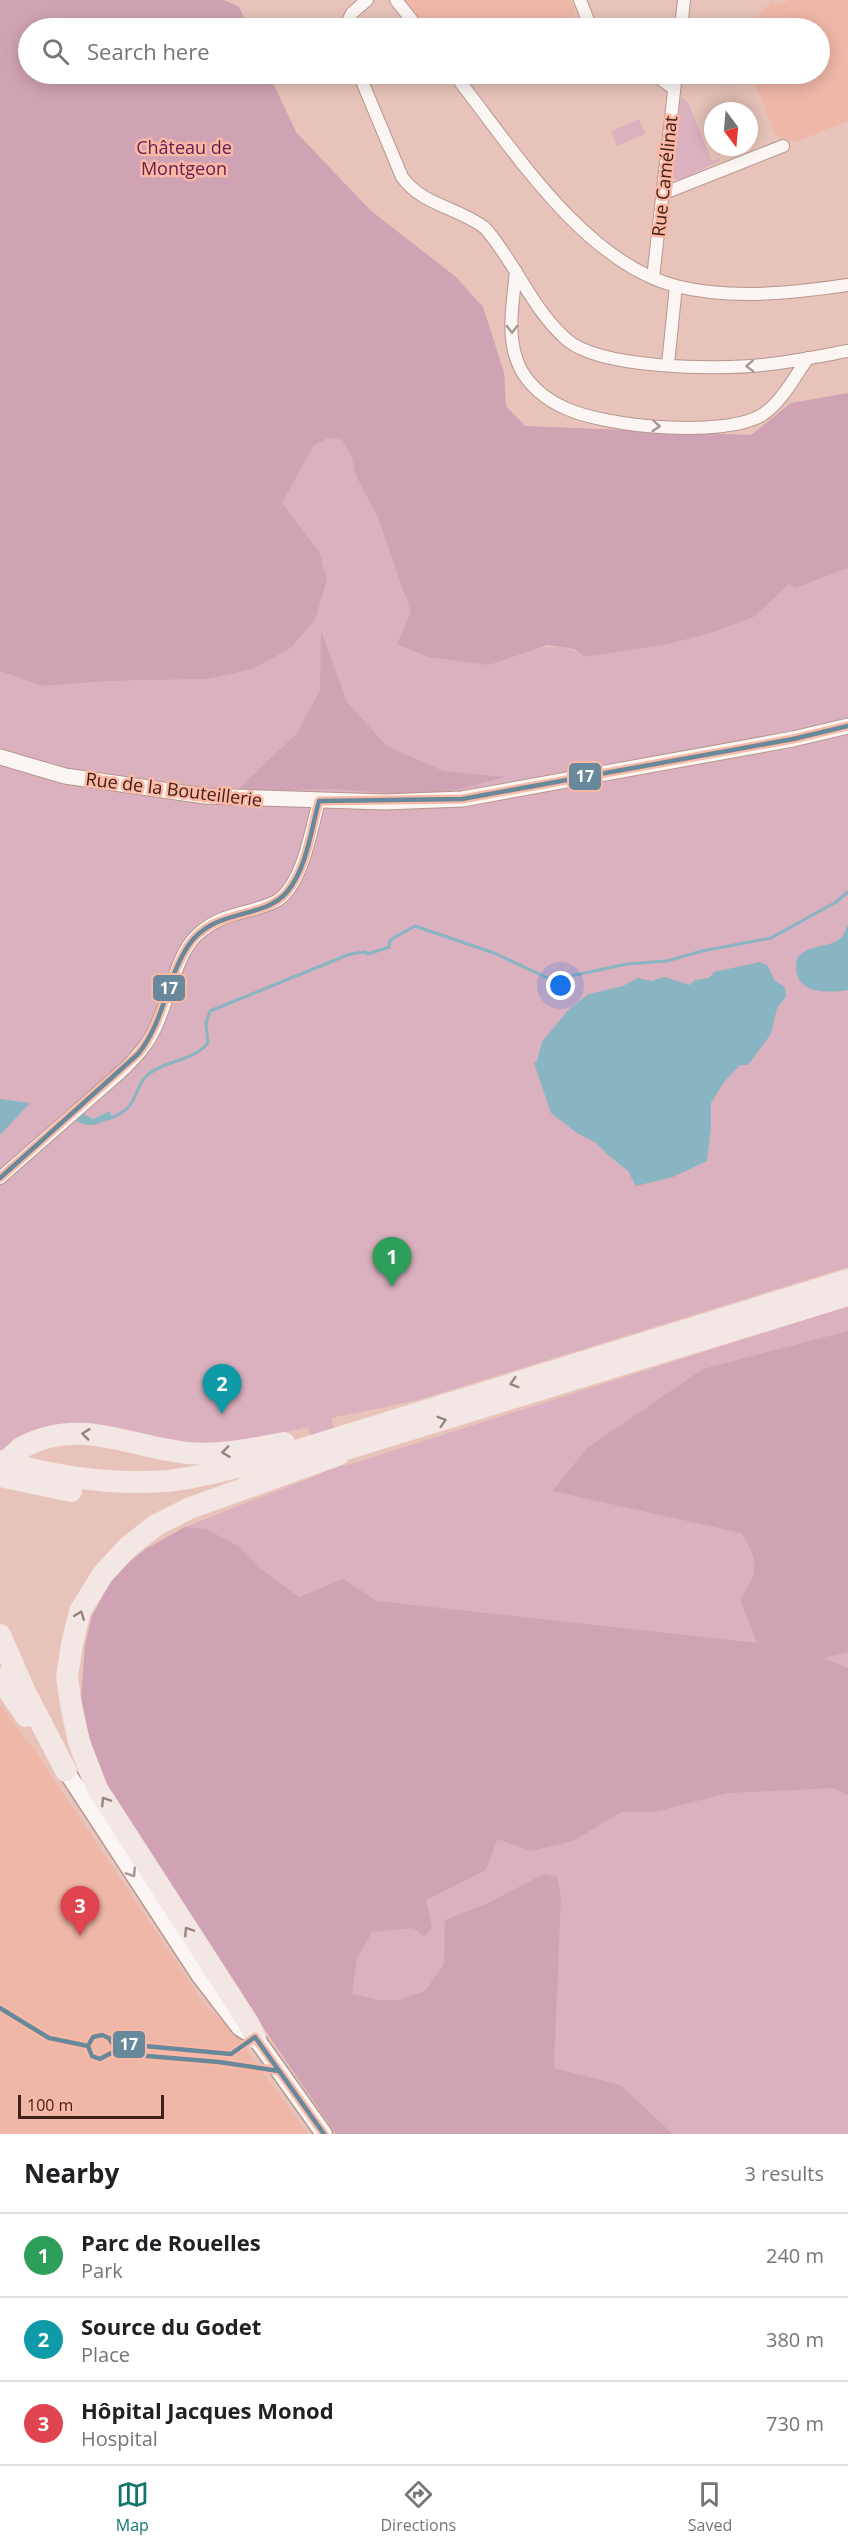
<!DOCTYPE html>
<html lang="en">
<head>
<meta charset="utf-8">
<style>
	:root { --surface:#fff; --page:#f6f6f6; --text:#202124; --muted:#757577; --line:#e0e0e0; --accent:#0f766e }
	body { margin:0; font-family:"Open Sans",sans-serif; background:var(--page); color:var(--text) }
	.compass { position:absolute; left:704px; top:102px; width:54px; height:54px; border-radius:50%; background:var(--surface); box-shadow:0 3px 15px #0003; rotate:164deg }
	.scale { position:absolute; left:18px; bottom:15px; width:146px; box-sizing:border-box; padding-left:6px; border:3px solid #402017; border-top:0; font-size:16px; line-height:21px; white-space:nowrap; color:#402017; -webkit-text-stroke:4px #fbb8a5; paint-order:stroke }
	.you { position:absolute; left:561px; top:986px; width:21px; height:21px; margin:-15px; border:4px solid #fff; border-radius:50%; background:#1a73e8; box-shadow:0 0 0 9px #1a73e833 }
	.badge { display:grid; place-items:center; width:39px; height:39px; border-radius:50%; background:var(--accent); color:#fff; font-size:20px; font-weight:700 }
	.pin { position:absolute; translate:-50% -50px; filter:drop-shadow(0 2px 3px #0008) }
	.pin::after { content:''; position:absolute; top:32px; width:21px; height:18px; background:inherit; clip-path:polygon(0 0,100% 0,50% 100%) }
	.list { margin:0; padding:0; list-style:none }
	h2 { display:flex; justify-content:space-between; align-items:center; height:78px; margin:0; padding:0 24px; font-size:26px }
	h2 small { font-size:20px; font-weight:400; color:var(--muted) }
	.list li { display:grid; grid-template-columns:39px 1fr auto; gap:18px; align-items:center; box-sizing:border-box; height:84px; padding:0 24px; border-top:2px solid var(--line) }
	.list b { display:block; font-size:22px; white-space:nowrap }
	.list p { margin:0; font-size:20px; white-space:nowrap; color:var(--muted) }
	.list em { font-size:20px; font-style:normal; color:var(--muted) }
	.icon { flex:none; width:33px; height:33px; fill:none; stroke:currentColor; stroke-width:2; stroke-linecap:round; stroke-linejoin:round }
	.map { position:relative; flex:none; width:848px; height:2134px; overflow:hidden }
	.search { position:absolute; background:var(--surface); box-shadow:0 3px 15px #0003; left:18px; right:18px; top:18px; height:66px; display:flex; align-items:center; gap:15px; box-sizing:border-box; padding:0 21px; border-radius:33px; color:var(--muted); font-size:22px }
	.sheet { height:330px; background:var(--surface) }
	nav { display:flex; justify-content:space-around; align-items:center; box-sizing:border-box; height:84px; border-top:2px solid var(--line); background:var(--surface); font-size:16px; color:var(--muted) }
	nav a { display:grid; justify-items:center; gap:3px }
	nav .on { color:var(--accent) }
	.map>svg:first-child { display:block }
	.built { fill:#efb7a7 }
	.green { fill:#dbb0bf }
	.forest { fill:#d0a3b4 }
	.water { fill:#88b5c1 }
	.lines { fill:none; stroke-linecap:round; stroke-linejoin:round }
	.stream { stroke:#88b5c1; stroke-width:3 }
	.minor-casing { stroke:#b6978e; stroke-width:14 }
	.tertiary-casing { stroke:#b6978e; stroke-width:17 }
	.secondary-casing { stroke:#b6978e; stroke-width:19 }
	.trunk-casing { stroke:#f4e4e0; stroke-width:22 }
	.minor { stroke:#fbf6f4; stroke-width:12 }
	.tertiary { stroke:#fbf6f4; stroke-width:15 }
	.secondary { stroke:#fbf6f4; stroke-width:16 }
	.trunk { stroke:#f2e7e4; stroke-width:20 }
	.trunk-bridge-casing { stroke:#f4e4e0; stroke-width:22; stroke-linecap:butt }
	.trunk-bridge { stroke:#f2e7e4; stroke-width:20 }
	.bus-1-casing { stroke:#fbb8a5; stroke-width:9 }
	.bus-1 { stroke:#68899c; stroke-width:4.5 }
	.oneway { stroke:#a79691 }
	.oneway2 { stroke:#99847e }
	.labels { text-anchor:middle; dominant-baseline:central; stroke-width:5; stroke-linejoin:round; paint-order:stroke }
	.park-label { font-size:18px; fill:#622254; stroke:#fbb8a5 }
	.street-label { font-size:18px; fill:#402017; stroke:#fbb8a5 }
	.line-badge { stroke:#fbb8a5; stroke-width:2 }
	.badge-label { font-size:16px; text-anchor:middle; font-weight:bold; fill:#fff }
</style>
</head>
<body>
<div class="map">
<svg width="848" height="2134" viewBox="0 0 848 2134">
	<rect width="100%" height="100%" fill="#e7c3b9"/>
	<path class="built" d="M405,0H571L576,14L539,28H427Z
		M772,0L778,5L791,0H848V121L795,142L776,136L751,74H820V28H750Z
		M0,1705L37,1754L204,2004L231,2028L308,2134H0Z"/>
	<path class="green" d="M681,98L688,102L712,161L720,158V161L679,180L674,178L672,174Z
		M639,119L645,134L617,146L611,131Z
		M329,438L342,440L352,458L356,476L378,518L412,612L489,665C522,654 553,635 585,657L669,644L714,632L754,617L789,584L797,588L848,568V1267L418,1400L331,1418L345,1466L848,1306V2134H336L81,1701L85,1646L92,1616L146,1549L185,1527L321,1474L308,1427L249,1441L206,1447L61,1426L25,1435L0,1452V671L42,686L110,681L208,679L253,669L291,648L315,620L319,551L282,503L314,445Z"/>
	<path class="forest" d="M0,0H224L239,7L249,28H28V74H269L296,132L370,210L456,277L483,307L504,372L506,406L525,426L751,435L791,403L848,393V568L796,588L789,584L754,617L714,632L669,644L585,657L574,649L548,645L489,665L428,657L397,644L411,612L378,518L356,476L352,458L342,440L329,438L314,445L282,503L319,551L327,579L315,620L291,648L253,669L208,679L110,681L42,686L0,671Z
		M321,631L347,702L387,746L443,771L505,777L457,790L399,794L332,789L235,792L297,733L320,690Z
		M848,1331V1652L823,1658L848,1668V1795L833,1788L728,1793L654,1812H621L573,1841L531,1851L497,1839L486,1870L426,1900L432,1927L425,1937L413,1928L372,1932L357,1959L352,1994L379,2000H398L425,1991L444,1964L445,1920L486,1904L544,1874L557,1877L561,1896L554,2068L620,2085L673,2134H336L167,1887L97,1771L81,1701L85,1646L92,1616L115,1573L146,1549L185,1527L206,1529L238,1546L261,1569L299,1597L343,1579L377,1601L757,1643L740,1599C760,1571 759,1562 741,1533L552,1491L587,1448L703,1369Z"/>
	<path class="water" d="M848,925V990C823,994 790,993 797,958C810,943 827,949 841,938C845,934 845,929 848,925Z
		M760,962L767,965L775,981L785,987L786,997L777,1008L771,1034L748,1065H740L724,1082L711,1103V1127L707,1161L673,1177L636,1186L628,1171L608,1155L596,1143L577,1133L551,1113L534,1063L537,1061L542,1042L569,1009L589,994L623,986L638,978L652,981L664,977L690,985L695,980L709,978L714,972Z
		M0,1099L30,1103L0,1135Z
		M79,1111L93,1119L110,1111L112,1118C95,1126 87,1129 71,1117Z"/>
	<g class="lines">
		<path class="stream" d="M109,1119C144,1105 130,1088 150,1073C168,1060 193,1061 208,1043L206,1023L210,1011L350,954L365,952L368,954L389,947L390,940L415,926L494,953L552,980L627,964L667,961L702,951L771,938L836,902L848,892"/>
		<g class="minor-casing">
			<path id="minor" d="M396,0L418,28
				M580,0L589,23L596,28
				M345,28L352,13L367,0
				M681,28L684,0
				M359,74L402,177C423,206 458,207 485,228C515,262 532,309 566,339C599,369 718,370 762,365C791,362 820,356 848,351
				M454,74C511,146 583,262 676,286C732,300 792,293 848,285
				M654,74L674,89
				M662,194L783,146
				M516,271C513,304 505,339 521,370C531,387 547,400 565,408C605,427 724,438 762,415C782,402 795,376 808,358
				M653,278L676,74
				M668,364L676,286
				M0,1178C30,1152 59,1126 89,1100C108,1083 129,1067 144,1047C168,1016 172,959 196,936C212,920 231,915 252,910C261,907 270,905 278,900C303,883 311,830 319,801"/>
		</g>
		<g class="tertiary-casing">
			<path id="tertiary" d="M0,757L65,776L205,796L385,802L462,799L793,739L848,726"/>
		</g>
		<g class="secondary-casing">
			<path id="secondary" d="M66,1771L200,1976L240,2028L255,2037L324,2134"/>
		</g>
		<g class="trunk-casing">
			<path id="trunk" d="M21,1448C79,1416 128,1447 188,1453C220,1456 253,1449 284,1443
				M323,1456L848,1295
				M0,1461C55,1477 110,1485 168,1481C197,1478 226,1469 254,1464L848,1280
				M0,1476L71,1491
				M0,1635L25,1692L66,1771
				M0,1678L26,1716
				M255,2037L248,2023L97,1789L79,1742L71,1705L67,1677L72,1644L80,1611L103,1574L128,1547L156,1525L190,1508L338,1455"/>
		</g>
		<use href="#minor" class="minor"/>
		<use href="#tertiary" class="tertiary"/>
		<use href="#secondary" class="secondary"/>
		<use href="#trunk" class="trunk"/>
		<g class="trunk-bridge-casing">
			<path id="trunk-bridge" d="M0,1467L21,1448"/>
		</g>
		<use href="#trunk-bridge" class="trunk-bridge"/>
		<g class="bus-1-casing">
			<path id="bus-1" d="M319,801L462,799L793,739L848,726
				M0,1178L138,1054C164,1022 166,980 188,946C214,907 262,921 287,892C307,868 311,830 319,801
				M0,2008L49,2038L88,2046
				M279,2071L219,2062L111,2053L100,2059L92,2056L88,2046L93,2037L102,2035L109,2038L112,2043L231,2054L255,2037L324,2134"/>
		</g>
		<use href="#bus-1" class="bus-1"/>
	</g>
	<defs><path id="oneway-chevron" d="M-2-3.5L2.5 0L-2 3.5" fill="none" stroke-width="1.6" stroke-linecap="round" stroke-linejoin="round" transform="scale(1.5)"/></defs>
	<g class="oneway">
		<use href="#oneway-chevron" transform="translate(512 329) rotate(89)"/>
		<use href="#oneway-chevron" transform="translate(750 366) rotate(178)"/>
		<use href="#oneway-chevron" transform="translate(656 426) rotate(4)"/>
		<use href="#oneway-chevron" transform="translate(132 1873) rotate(57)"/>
	</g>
	<g class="oneway2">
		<use href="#oneway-chevron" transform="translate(514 1383) rotate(163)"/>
		<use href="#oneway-chevron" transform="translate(442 1421) rotate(-17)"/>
		<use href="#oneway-chevron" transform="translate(86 1434) rotate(-173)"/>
		<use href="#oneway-chevron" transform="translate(226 1452) rotate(173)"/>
		<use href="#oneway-chevron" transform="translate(80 1615) rotate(-69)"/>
		<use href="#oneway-chevron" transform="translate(105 1801) rotate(-123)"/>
		<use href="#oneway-chevron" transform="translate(188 1931) rotate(-123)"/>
	</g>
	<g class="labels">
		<g class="park-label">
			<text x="184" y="147">Château de<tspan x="184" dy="21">Montgeon</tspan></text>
		</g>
		<g class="street-label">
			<text transform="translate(664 176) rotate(-84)">Rue Camélinat</text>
			<text transform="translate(174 789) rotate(7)">Rue de la Bouteillerie</text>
		</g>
	</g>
	<g class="line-badge">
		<rect x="568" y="762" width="34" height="29" rx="6" fill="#68899c"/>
		<rect x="152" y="974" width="34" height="28" rx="6" fill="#68899c"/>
		<rect x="112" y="2030" width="34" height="29" rx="6" fill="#68899c"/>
	</g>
	<g class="badge-label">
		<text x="585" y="782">17</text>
		<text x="169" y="994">17</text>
		<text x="129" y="2050">17</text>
	</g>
</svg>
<svg class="compass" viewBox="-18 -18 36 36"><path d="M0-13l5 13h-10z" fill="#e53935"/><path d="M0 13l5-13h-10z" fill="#757577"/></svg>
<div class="scale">100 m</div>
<div class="you"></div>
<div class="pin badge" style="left:392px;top:1287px;background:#2e9e5b">1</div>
<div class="pin badge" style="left:222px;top:1414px;background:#0f9aa8">2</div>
<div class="pin badge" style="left:80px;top:1936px;background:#e0444e">3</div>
<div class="search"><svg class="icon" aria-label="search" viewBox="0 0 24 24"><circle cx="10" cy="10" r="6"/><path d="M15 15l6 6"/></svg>Search here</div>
</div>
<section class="sheet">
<h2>Nearby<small>3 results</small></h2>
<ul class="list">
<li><span class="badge" style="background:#2e9e5b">1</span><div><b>Parc de Rouelles</b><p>Park</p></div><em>240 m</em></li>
<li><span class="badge" style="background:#0f9aa8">2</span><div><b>Source du Godet</b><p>Place</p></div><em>380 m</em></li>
<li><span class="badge" style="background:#e0444e">3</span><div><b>Hôpital Jacques Monod</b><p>Hospital</p></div><em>730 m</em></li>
</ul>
</section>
<nav>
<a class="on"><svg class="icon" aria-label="map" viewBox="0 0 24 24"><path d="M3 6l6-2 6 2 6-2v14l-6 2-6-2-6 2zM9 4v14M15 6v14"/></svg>Map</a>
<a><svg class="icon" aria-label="directions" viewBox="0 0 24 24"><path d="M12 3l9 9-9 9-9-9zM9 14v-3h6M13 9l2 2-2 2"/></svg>Directions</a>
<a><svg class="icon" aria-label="saved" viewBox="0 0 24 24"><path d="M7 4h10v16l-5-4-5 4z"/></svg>Saved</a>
</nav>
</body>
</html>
